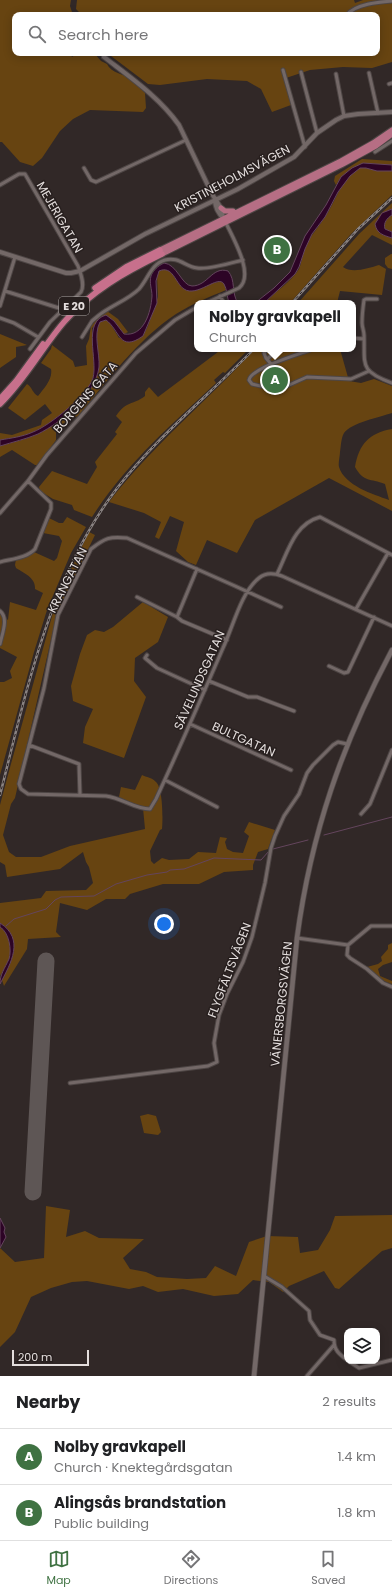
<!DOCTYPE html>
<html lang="en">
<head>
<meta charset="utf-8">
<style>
	:root { --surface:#fff; --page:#f2f2f2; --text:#202124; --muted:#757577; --line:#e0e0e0; --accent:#3f7242 }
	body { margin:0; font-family:Poppins,sans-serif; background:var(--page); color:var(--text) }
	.controls { position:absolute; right:12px; bottom:12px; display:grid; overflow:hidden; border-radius:8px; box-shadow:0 2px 10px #0003 }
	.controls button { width:36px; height:36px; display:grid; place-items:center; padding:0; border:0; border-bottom:1px solid var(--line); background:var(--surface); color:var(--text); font:20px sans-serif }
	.scale { position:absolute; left:12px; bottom:10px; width:77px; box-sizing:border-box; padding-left:4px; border:2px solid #e4dedd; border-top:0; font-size:11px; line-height:14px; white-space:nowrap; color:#e4dedd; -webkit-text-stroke:3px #271f1e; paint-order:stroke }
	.you { position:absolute; left:164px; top:924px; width:14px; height:14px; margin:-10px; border:3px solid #fff; border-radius:50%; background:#1a73e8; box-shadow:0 0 0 6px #1a73e833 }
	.badge { display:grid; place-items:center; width:26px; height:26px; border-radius:50%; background:var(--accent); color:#fff; font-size:13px; font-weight:700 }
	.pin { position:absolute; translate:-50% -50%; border:2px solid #fff; box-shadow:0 1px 4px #0006 }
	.popup { position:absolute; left:194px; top:300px; width:162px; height:52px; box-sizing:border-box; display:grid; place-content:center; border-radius:8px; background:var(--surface); filter:drop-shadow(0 1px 3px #0005); font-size:13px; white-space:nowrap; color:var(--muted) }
	.popup b { font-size:15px; color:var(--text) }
	.popup::after { content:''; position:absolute; left:50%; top:100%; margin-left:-8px; border:8px solid transparent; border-top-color:var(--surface) }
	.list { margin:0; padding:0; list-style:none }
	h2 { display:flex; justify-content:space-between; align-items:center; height:52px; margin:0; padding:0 16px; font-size:17px }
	h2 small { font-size:13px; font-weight:400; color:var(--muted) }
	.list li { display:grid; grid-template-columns:26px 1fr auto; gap:12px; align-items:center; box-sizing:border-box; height:56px; padding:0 16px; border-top:1px solid var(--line) }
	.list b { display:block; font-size:15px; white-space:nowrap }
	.list p { margin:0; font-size:13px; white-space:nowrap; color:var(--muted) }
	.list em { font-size:13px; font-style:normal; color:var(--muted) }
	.icon { flex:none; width:22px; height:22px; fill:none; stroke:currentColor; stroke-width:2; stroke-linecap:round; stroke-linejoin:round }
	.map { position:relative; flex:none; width:392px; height:1376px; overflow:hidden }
	.search { position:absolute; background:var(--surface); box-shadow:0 2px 10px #0003; left:12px; right:12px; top:12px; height:44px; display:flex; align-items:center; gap:10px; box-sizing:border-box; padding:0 14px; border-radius:8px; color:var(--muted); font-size:15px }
	.sheet { height:164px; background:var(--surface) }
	nav { display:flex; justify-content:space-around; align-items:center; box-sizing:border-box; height:56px; border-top:1px solid var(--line); background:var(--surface); font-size:11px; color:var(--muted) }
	nav a { display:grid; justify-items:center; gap:2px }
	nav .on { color:var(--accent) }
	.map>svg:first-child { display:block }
	.green { fill:#674411 }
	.water { fill:#2d0426; stroke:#64455d }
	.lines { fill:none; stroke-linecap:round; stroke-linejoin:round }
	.stream { stroke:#64455d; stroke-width:1 }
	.runway { stroke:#5e5655; stroke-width:17 }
	.minor-casing { stroke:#4e4645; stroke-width:5 }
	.tertiary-casing { stroke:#4e4645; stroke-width:6 }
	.secondary-casing { stroke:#4e4645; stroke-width:6 }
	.trunk-casing { stroke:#4e4645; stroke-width:7 }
	.motorway-casing { stroke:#4e4645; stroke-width:8 }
	.minor { stroke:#736867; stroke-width:3 }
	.tertiary { stroke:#736867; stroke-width:4 }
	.secondary { stroke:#736867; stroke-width:4.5 }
	.trunk { stroke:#b66e84; stroke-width:5 }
	.motorway { stroke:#c7708c; stroke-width:5.5 }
	.rail-casing { stroke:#8b8483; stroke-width:2.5 }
	.rail { stroke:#271f1e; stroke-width:1; stroke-dasharray:3; stroke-linecap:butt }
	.labels { text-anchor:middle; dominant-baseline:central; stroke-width:3; stroke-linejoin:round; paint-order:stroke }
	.shield { fill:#271f1e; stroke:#aba5a4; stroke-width:1 }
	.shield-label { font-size:11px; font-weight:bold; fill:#e4dedd }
	.street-label { font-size:12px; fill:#e4dedd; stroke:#271f1e }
</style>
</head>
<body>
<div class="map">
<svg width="392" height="1376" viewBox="0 0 392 1376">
	<rect width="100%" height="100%" fill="#312827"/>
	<path class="green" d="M0,0H71L70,6L73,15H15V53H70L72,57L78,53H94L101,61L107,64C111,73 124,74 131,79C136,83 140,88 145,93L146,108L143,112L90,110L73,119L60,131L42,158L33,166L20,162L2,142H0Z
		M77,0H354L355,3L363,0H392V62L372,68L343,67L310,70L286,78L291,105L272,112L261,89L247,81L207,79L160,85L148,84L111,56L110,54L106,55L102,53H377V15H92L85,13L81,14L76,9Z
		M362,159L392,161V165L363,163L341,177L336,185L334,181L335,176Z
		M360,168H366L378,171H392V195L351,234L290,303H264C275,292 291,282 299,269C302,262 302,255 305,248C310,236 318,228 325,217C337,200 340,179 360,168Z
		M392,203V209L388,210L379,233L392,238V245L372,235L343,267C352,274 369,268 379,265L386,269L382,295L340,291L337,303H298L359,234Z
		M392,215V232L385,229C383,223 387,218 392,215Z
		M391,254H392V269L388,268L385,264V258Z
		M164,269C174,271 178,282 185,289C190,288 219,281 221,282C225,283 225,286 226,290C209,297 192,304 176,314C137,340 108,380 78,416L68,420L60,426L56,433V440L38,465H35L12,450L0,457V446C13,442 27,439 38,434C62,422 96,395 99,367C100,353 93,335 100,322L106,320L110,323L119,338L143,336L148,326L158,297L157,275L159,271Z
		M107,311L118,319L128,332L124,334L114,321L106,315L92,328C92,345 97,361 93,377C89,396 50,425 33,432C23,437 11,438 0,440V433L12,435L41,425L42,420L52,413L45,404L25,420L8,408L27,384C32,387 33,394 38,396C44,388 53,379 51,369L41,363L51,349L52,345L73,361L75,367L87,365L86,346L89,339L91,326L100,316Z
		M0,334L27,345L16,347V357L0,368Z
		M222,349H249L225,373L223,372L214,380L216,383C171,425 125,465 92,517L74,510L72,505L53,499L40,491L39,487L52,471L87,484L97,467L95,462L117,434L115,432L122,422L116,416C127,400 132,406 145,396V392L149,387L158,397Z
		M255,349H340L349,381L361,383L374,379L392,386V413C380,417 351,423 344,433C341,438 341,446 340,452C340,456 338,463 339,467C345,486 373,494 389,500L385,484C370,478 364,483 355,467C359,444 369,433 392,429V511L329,478L255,520L237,553L207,540L196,565L188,562L176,551L184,522L170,516L159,539L155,537L161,522L144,513L109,502C152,446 207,401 255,349Z
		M67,517L86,527L71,553L47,610L34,652L0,775V682H4L12,678L10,671L17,657L0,648V613L8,620L10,602L36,610L43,593L35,589C36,578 24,573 16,568L15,565L16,559L34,552L54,561L57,558L62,541L59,536L43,533L49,518L59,523H63Z
		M89,532L95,535L57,613L15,798L11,804L3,835L9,852L16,857H41L70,846L145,829L143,808L119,797L121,787L135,790L142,775C146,777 153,778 156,782C163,788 163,819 162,829L160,830L150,851L151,861L154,864L162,858L169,860L189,859L198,852L216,853L220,837L227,838L225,842L227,849L233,852L243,853L249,836L244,832L249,822L275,830L268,849L258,852L253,865V870L224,872L199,884H163L130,894L125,899H106L87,910L60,903L56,932L61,937L28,939L27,949L4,986L2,980C13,961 23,937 0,923V903L41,898L46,891L86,890L93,883L89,867L86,862L83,852L60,869L7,877L5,865L0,862V805L9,771L54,609L71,569Z
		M143,602L168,617L158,642L135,658L134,681L146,697L124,758L83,743L85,727L93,709L73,701L71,686L80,654L87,635L95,630L104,632L113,627Z
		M0,927C9,932 12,949 9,959C7,965 3,971 0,976Z
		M392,943V962L383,965L378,969L380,976L392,981V984L384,981L367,967L378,964L382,961L381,957L388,949V945Z
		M148,1114L156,1116L161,1132L158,1135L144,1133L140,1116Z
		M46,1206L70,1210L66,1237L85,1231L99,1238L144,1239L123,1258L130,1269L146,1272L157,1277L187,1279L206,1278L215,1266L236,1276L249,1242L267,1236L298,1237L300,1253L318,1250L330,1230L335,1216L392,1215V1248L382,1251L339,1289L335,1288L324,1271L289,1286L283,1292L269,1282L253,1280L238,1294L214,1296L183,1289L158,1292L143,1286L129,1289L87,1281L72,1282L51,1288L31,1297L15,1332L0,1347V1248L15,1262L44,1258Z"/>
	<path class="water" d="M363,163L392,165V171H377L366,168H360L350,176L338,192L325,217L312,234L305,249L299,267L295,274L264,303H255L274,288L290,272L305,236L326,205L341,177L352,168Z
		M392,209V215C387,218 383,223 385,229L392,232V238C383,235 377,234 375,224L382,213Z
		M164,263C177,264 182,286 192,286C208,286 212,266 228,271C236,280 231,293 238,303H229C227,297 227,289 224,284C218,274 197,298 184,289C175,283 173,265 159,271L156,281L157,303L143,336C119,353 120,330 106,320L100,322C93,335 100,353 99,367C96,394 62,422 38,434C26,439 13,442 0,446V440C11,438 22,437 33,432C49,426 88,395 93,378C98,359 82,322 106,315L114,321L124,334C144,337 151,312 152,296C152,289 149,283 151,276C153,270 158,266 164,263Z
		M0,923C25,939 11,963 0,984C0,974 5,968 9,959C12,950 9,932 0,927Z
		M0,1218L5,1228L4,1232L6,1237L0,1248Z"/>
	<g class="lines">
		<path class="stream" d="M324,835L392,817
			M273,849L308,840
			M6,926L14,919L46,909L55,900L61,897L94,896L116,884L147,875L167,872L170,870L184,869L214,858L261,860L269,851"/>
		<path class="runway" d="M33,1192L46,961"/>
		<g class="minor-casing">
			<path id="minor" d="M347,15C355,4 379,2 392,1
				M283,70L305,147
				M301,72L317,133
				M369,73L378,113
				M336,74L344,116
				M389,84L392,83
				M375,152L392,141
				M84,168L91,180L96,182L186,140
				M0,185L19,174H25L78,266C81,274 85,285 81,292L50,322L30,349
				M5,291L62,309
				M220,296L224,303
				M377,299H366L364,300C363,307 362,315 362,323C362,327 364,331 364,335C365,365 359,371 392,383
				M206,303L239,288C255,275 233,238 226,223
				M0,306L15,257
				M0,318L14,323L38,337
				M82,337L92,321L98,316C110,306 128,300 139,289C148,279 151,264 165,260C178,256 186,267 197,268C208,270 231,263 243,260
				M353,338L364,339
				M268,349L264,353L266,358L271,364
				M313,349C300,354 251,368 249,380L252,384L278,390L307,377L351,379L369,371
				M267,359L279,349
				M0,513L28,481L47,455L136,353L175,320L197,307
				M0,562C11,559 27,558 35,549L51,509V503L28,481
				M197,569L177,617L182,621L227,640
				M277,574C288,552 294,524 320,517L392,555
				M137,597L177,617
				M281,607L235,586L127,538C110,536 105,538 91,549L58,615L44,688L19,784L21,789L28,794L106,796C122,798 134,809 150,809L156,799C179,749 201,699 223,648C233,627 241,592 259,578C266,572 274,573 282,576L392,626
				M356,609L388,553
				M0,611C9,618 2,634 0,644
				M147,655L145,658L157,668L205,690
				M329,666L344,673L348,672L374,617
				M209,681L248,697H257L294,711
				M190,724L291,770
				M29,745L79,764L80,795
				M165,780L217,807
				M361,814L370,804L392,750
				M297,938L348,945L371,926H392
				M348,945L347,955L350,958L367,969L383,983L392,987
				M70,1083L208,1066L217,1062L214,1043L219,1015L227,994L243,962L252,937L265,883L271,848L275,836L284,816L299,794L307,773L313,765L333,745L338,742L347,744
				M264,1276L282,1287L309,1311L310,1320L320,1335L334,1340C334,1350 339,1354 347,1360
				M348,1361L359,1368L392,1360
				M307,1376L334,1345"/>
		</g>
		<g class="tertiary-casing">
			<path id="tertiary" d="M104,57C131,78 159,97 179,125L212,194L221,208L223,218
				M215,200C215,208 219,214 224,219
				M0,252L66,273H71L80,271L145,234L238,189L294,157L317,133L336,120L344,116L358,114L392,112"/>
		</g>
		<g class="secondary-casing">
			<path id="secondary" d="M254,1376L297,938C311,833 342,744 392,650"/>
		</g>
		<g class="trunk-casing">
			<path id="trunk" d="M221,208L225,211H233
				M160,250L341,161L373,143L392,130
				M162,254L343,164L376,146L392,134"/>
		</g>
		<g class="motorway-casing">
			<path id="motorway" d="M95,288L126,267L160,250
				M0,399L16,381L43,344
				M0,404C25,380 41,349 64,322C91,291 125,272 162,254"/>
		</g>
		<use href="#minor" class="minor"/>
		<use href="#tertiary" class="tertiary"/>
		<use href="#secondary" class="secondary"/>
		<use href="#trunk" class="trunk"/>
		<use href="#motorway" class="motorway"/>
		<g class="rail-casing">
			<path id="rail" d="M292,303L358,229L392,198
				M0,795C27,689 50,575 118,487C158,436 209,395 254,349"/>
		</g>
		<use href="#rail" class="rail"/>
	</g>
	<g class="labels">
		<rect class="shield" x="59" y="297" width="30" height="18" rx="3"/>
		<g class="shield-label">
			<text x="74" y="306">E 20</text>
		</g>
		<g class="street-label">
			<text transform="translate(232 178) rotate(-28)">KRISTINEHOLMSVÄGEN</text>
			<text transform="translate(60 217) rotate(60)">MEJERIGATAN</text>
			<text transform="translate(85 397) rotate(-49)">BORGENS GATA</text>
			<text transform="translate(67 580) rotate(-63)">KRANGATAN</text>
			<text transform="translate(199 680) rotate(-66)">SÄVELUNDSGATAN</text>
			<text transform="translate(244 739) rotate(24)">BULTGATAN</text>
			<text transform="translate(229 970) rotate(-69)">FLYGFÄLTSVÄGEN</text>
			<text transform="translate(281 1004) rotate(-84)">VÄNERSBORGSVÄGEN</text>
		</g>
	</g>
</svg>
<div class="controls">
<button><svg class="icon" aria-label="layers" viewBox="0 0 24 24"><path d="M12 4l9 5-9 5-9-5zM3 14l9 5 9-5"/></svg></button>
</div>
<div class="scale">200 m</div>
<div class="you"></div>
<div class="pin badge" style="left:275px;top:380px">A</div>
<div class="popup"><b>Nolby gravkapell</b>Church</div>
<div class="pin badge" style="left:277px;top:250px">B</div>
<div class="search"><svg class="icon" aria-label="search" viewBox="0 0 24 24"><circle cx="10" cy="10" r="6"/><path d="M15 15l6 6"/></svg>Search here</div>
</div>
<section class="sheet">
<h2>Nearby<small>2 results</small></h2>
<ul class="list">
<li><span class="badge">A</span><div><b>Nolby gravkapell</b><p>Church · Knektegårdsgatan</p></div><em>1.4 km</em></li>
<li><span class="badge">B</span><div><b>Alingsås brandstation</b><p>Public building</p></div><em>1.8 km</em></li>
</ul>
</section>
<nav>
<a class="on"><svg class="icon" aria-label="map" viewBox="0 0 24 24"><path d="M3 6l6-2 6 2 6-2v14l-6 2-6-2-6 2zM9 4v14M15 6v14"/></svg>Map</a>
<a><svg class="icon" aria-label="directions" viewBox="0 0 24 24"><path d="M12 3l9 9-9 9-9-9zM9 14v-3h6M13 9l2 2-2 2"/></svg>Directions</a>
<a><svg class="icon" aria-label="saved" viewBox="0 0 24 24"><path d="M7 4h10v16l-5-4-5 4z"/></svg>Saved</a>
</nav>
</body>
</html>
